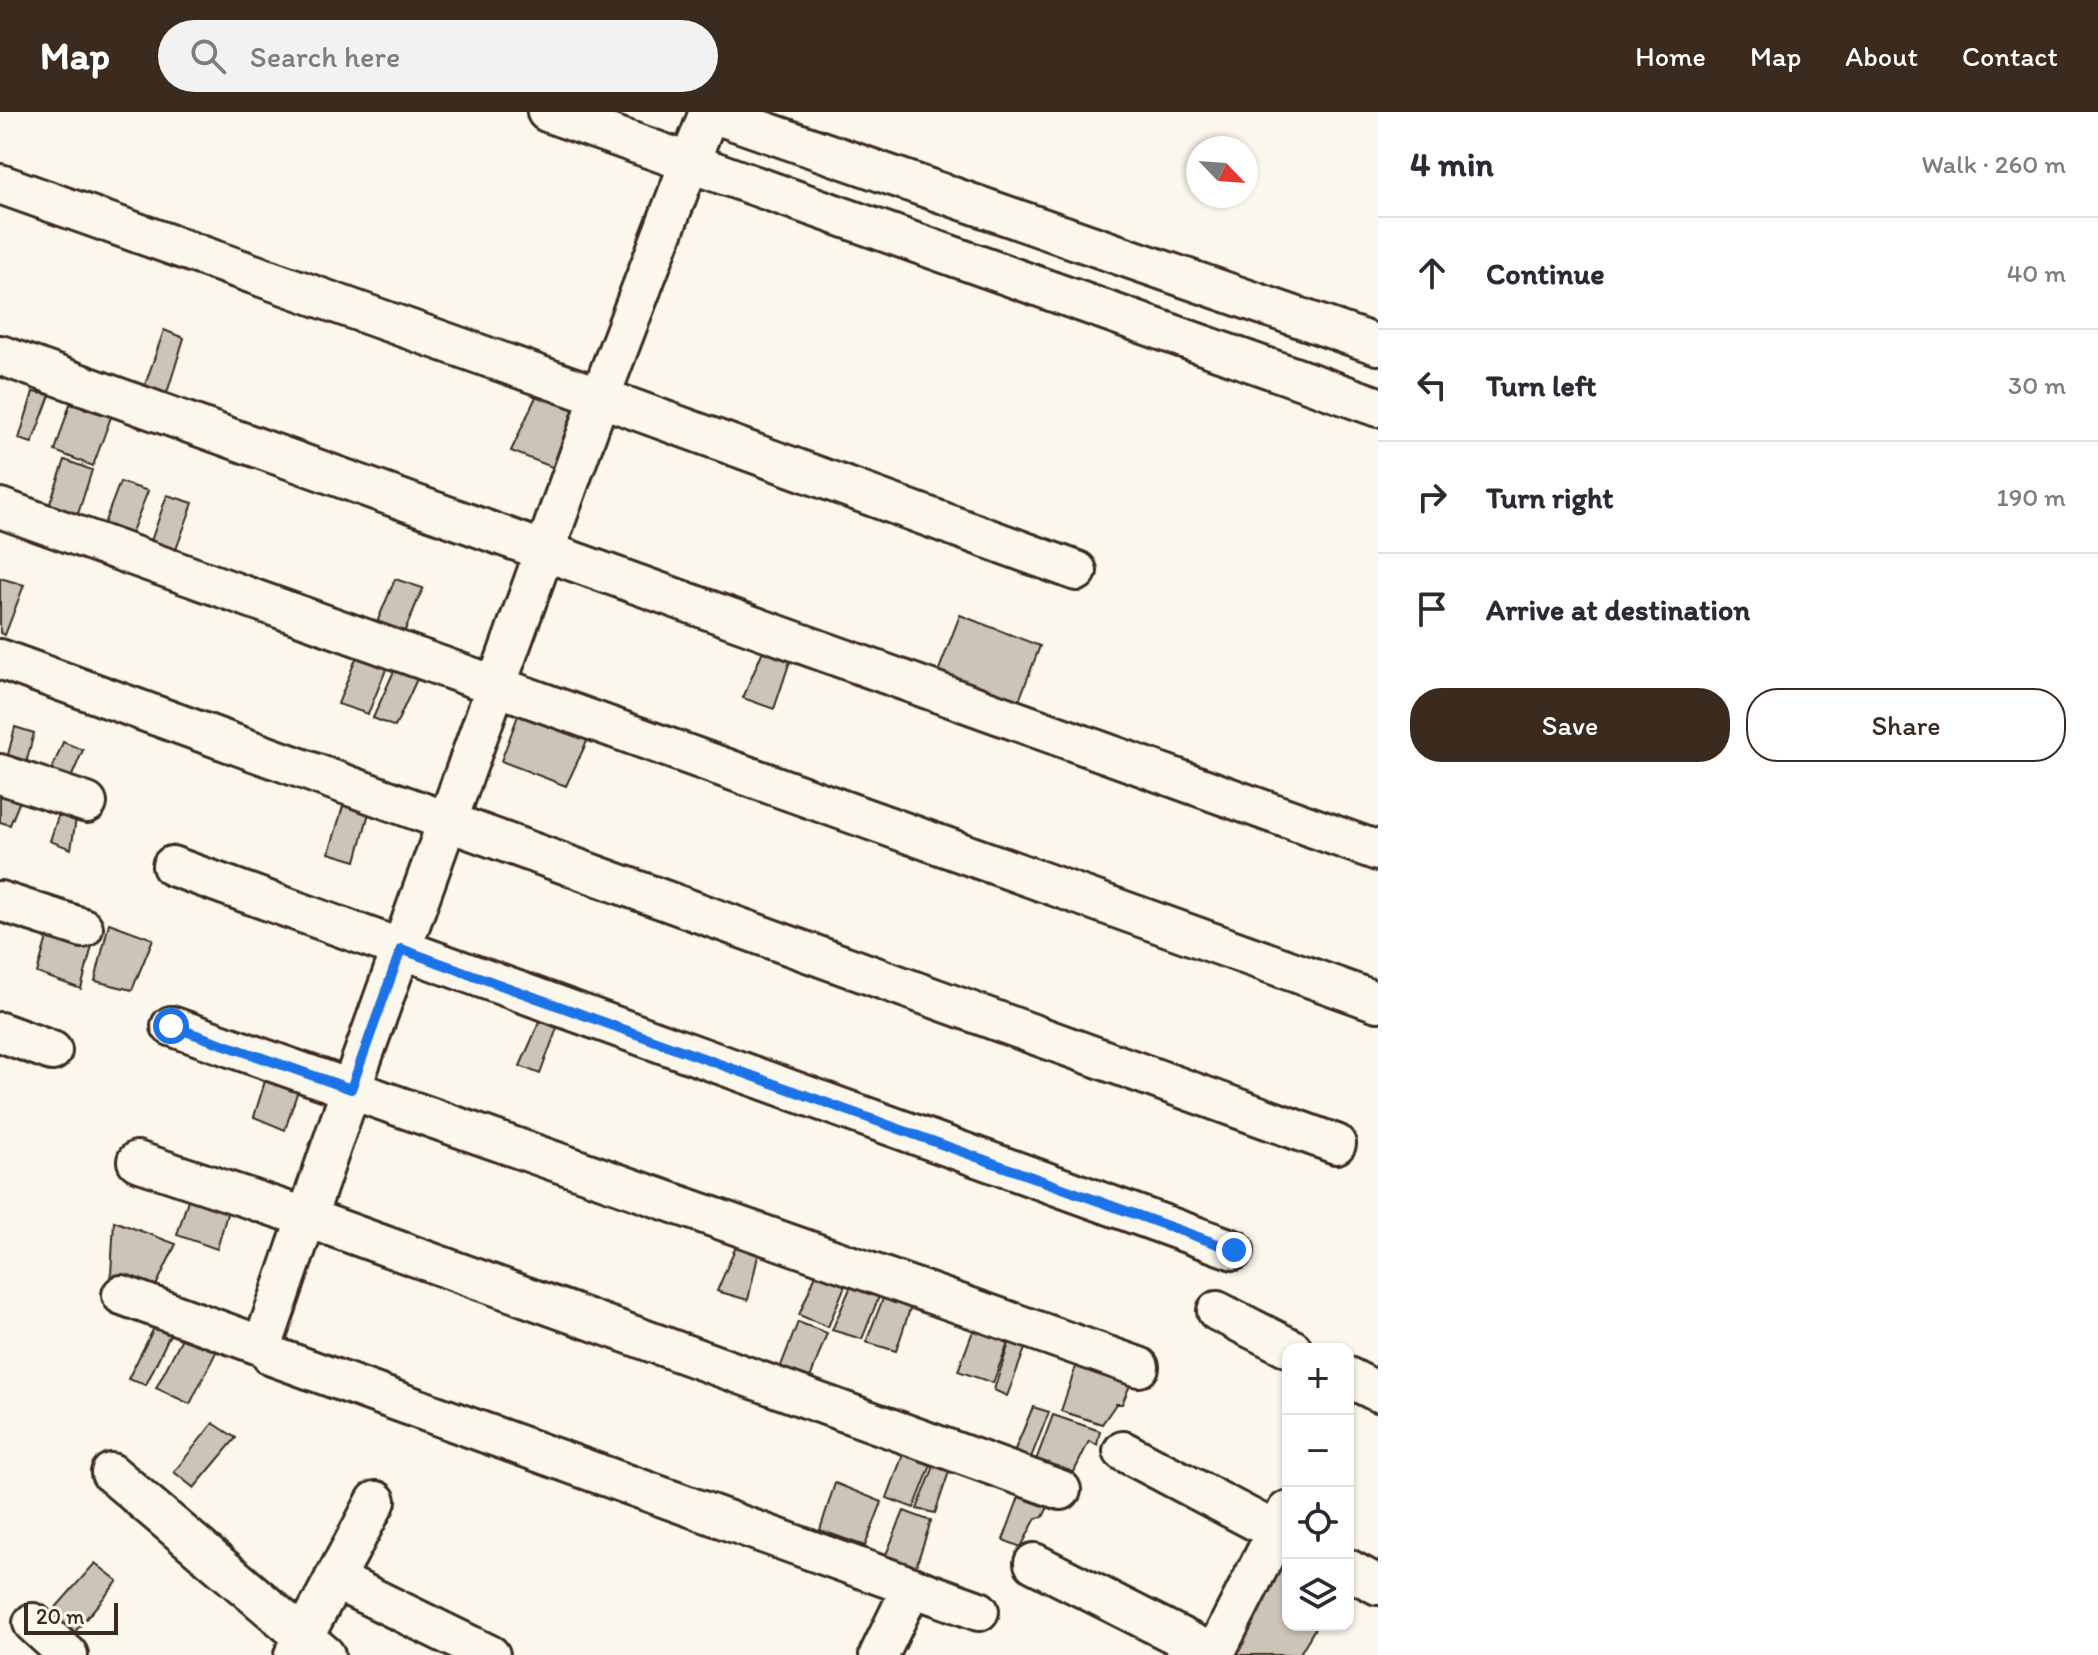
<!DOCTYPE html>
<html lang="en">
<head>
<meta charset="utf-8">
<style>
	:root { --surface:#fff; --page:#f2f2f3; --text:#2b2b33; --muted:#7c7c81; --line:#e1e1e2; --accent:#3b2a1e }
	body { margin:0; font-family:Itim,sans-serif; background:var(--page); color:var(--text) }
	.controls { position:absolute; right:24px; bottom:24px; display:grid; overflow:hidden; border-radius:16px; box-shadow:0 2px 6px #0004 }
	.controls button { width:72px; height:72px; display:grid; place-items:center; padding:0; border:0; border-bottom:2px solid var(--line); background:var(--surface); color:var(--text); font:40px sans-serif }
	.compass { position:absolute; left:1186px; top:24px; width:72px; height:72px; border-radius:50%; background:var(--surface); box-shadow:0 2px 6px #0004; rotate:115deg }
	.scale { position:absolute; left:24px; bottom:20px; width:94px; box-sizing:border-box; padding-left:8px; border:4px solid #3b2a1e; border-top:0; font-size:22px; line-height:28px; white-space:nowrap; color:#3b2a1e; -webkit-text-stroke:6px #fbf7ec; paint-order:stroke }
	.stop { position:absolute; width:24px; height:24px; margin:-18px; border:6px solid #1a73e8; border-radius:50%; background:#fff }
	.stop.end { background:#1a73e8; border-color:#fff; box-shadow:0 2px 8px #0008 }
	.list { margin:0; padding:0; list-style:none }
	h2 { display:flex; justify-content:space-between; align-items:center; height:104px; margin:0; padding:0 32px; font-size:34px }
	h2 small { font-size:26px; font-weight:400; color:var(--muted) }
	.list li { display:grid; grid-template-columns:52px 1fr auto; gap:24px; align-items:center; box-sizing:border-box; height:112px; padding:0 32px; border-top:2px solid var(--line) }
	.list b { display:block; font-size:30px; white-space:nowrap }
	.list em { font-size:26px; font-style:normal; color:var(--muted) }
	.actions { display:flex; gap:16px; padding:24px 32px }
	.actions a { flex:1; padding:18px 0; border:2px solid var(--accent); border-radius:32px; text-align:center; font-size:28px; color:var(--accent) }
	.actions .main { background:var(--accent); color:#fff }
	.icon { flex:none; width:44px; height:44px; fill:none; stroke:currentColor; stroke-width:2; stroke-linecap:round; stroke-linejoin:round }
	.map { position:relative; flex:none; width:1378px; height:1543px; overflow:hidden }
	header { display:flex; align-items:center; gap:48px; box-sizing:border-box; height:112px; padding:0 40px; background:var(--accent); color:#fff }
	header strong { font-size:38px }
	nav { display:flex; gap:44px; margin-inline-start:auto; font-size:28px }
	.search { width:560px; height:72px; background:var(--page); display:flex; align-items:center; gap:20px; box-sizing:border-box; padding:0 28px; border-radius:44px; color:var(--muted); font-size:30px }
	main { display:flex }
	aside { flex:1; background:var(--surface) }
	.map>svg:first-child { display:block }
	.building { fill:#ccc4b9; stroke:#3b2a1e; stroke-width:2 }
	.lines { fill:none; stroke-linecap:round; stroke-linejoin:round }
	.minor-casing { stroke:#3b2a1e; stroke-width:44 }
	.minor { stroke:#fbf7ec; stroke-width:38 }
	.route { stroke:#1a73e8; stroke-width:10 }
</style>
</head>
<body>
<header>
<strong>Map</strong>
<div class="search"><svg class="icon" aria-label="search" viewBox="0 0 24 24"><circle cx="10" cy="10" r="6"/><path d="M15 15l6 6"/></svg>Search here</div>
<nav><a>Home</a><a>Map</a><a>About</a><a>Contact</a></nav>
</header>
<main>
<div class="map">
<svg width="1378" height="1543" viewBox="0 0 1378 1543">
	<rect width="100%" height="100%" fill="#fbf7ec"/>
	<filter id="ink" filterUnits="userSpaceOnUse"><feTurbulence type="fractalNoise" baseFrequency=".0125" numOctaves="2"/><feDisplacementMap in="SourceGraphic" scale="16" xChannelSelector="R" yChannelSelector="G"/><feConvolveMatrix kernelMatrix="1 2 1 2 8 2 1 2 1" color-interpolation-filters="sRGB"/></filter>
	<g filter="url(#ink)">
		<path class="building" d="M164,218L184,226L167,281L144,276Z
			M539,278L580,294L557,357L511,339Z
			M33,280L50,283L32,331L19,327Z
			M70,292L111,305L93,354L55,339Z
			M65,348L92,358L77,405L49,394Z
			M120,370L148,379L129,427L102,417Z
			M167,383L193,391L174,443L151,429Z
			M0,466L24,473L5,523L0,521Z
			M395,467L423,476L403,523L375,515Z
			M960,503L1040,534L1018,591L937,563Z
			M764,536L791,546L774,597L743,586Z
			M357,544L387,555L368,602L338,592Z
			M394,559L417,567L395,615L373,606Z
			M519,601L589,625L566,674L501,649Z
			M15,615L34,621L25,655L6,651Z
			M63,630L83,638L68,673L48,667Z
			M0,670L24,679L10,713L0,710Z
			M344,691L370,697L356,749L329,741Z
			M61,695L77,701L71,737L50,729Z
			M109,811L153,827L132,878L95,869Z
			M48,822L92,834L81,877L37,861Z
			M540,909L557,916L540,962L520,954Z
			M269,956L302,966L285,1018L254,1005Z
			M192,1075L231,1088L217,1137L177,1123Z
			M114,1109L176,1132L155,1176L111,1163Z
			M737,1132L760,1135L748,1188L717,1179Z
			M819,1155L849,1164L828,1215L799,1203Z
			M854,1167L882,1177L862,1227L832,1218Z
			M886,1179L912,1191L896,1239L866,1230Z
			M798,1210L827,1221L809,1269L779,1259Z
			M976,1211L1011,1222L993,1271L958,1259Z
			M156,1212L172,1218L146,1273L128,1267Z
			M186,1218L219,1234L190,1292L156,1276Z
			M1010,1228L1026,1234L1007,1284L994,1278Z
			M1077,1251L1131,1271L1122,1292H1116L1102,1312L1061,1299Z
			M1033,1295L1049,1300L1030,1348L1013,1342Z
			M1053,1303L1100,1319L1097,1333L1089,1329L1072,1364L1035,1351Z
			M213,1311L236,1326L194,1376L174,1360Z
			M906,1334L933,1348L914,1396L887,1386Z
			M937,1347L952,1351L935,1401L917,1397Z
			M835,1371L882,1390L865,1434L820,1418Z
			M1020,1382L1049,1393L1043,1405L1036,1406L1021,1435L1003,1428Z
			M904,1399L931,1409L914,1460L885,1445Z
			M1278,1441L1288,1446V1513H1317L1299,1543H1236L1229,1540Z
			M95,1451L118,1469L73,1522L51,1501Z"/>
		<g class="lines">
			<g class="minor-casing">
				<path id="minor" d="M547,0L1378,295
					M709,0L600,285L351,977L266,1224L265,1235L272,1244L979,1499
					M709,0L1378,233
					M0,72L600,285L1077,459
					M0,243L1378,739
					M0,396L1378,890
					M0,547L1336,1032
					M0,662L87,691
					M172,754L1234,1138
					M0,789L83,816
					M171,914L1139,1255
					M0,920L52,939
					M137,1049L308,1106L1061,1378
					M122,1183L265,1235
					M1217,1199L1292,1237
					M1348,1265L1378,1280
					M1123,1339L1288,1426
					M111,1361L325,1543
					M1034,1451L1216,1543
					M1348,1457L1378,1473
					M334,1467L490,1543
					M33,1511L68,1543
					M294,1543L376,1389
					M879,1543L912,1475
					M1214,1543L1287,1399"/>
			</g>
			<use href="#minor" class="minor"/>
		</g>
	</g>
	<g class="lines" filter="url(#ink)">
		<path class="route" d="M171,914L351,977L401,837L1234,1138"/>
	</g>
</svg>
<div class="controls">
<button>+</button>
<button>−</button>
<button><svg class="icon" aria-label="locate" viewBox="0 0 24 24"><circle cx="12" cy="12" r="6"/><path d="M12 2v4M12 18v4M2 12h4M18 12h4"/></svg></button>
<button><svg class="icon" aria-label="layers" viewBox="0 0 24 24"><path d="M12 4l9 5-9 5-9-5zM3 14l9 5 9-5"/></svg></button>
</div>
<svg class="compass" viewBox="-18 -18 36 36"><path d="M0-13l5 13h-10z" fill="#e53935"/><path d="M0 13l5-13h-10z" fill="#7c7c81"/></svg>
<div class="scale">20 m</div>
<div class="stop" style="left:171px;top:914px"></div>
<div class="stop end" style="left:1234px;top:1138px"></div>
</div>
<aside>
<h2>4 min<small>Walk · 260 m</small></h2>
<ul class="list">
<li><svg class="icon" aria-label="ahead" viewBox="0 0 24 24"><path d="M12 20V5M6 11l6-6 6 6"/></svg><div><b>Continue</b></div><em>40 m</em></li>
<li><svg class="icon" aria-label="left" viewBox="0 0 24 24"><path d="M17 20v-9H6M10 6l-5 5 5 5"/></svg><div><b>Turn left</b></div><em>30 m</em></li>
<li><svg class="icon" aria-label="right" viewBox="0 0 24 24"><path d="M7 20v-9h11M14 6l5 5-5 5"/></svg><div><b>Turn right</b></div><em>190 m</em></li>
<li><svg class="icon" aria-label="arrive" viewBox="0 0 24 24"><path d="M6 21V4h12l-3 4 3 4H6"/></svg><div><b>Arrive at destination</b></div></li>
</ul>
<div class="actions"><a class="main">Save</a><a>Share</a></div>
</aside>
</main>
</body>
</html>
